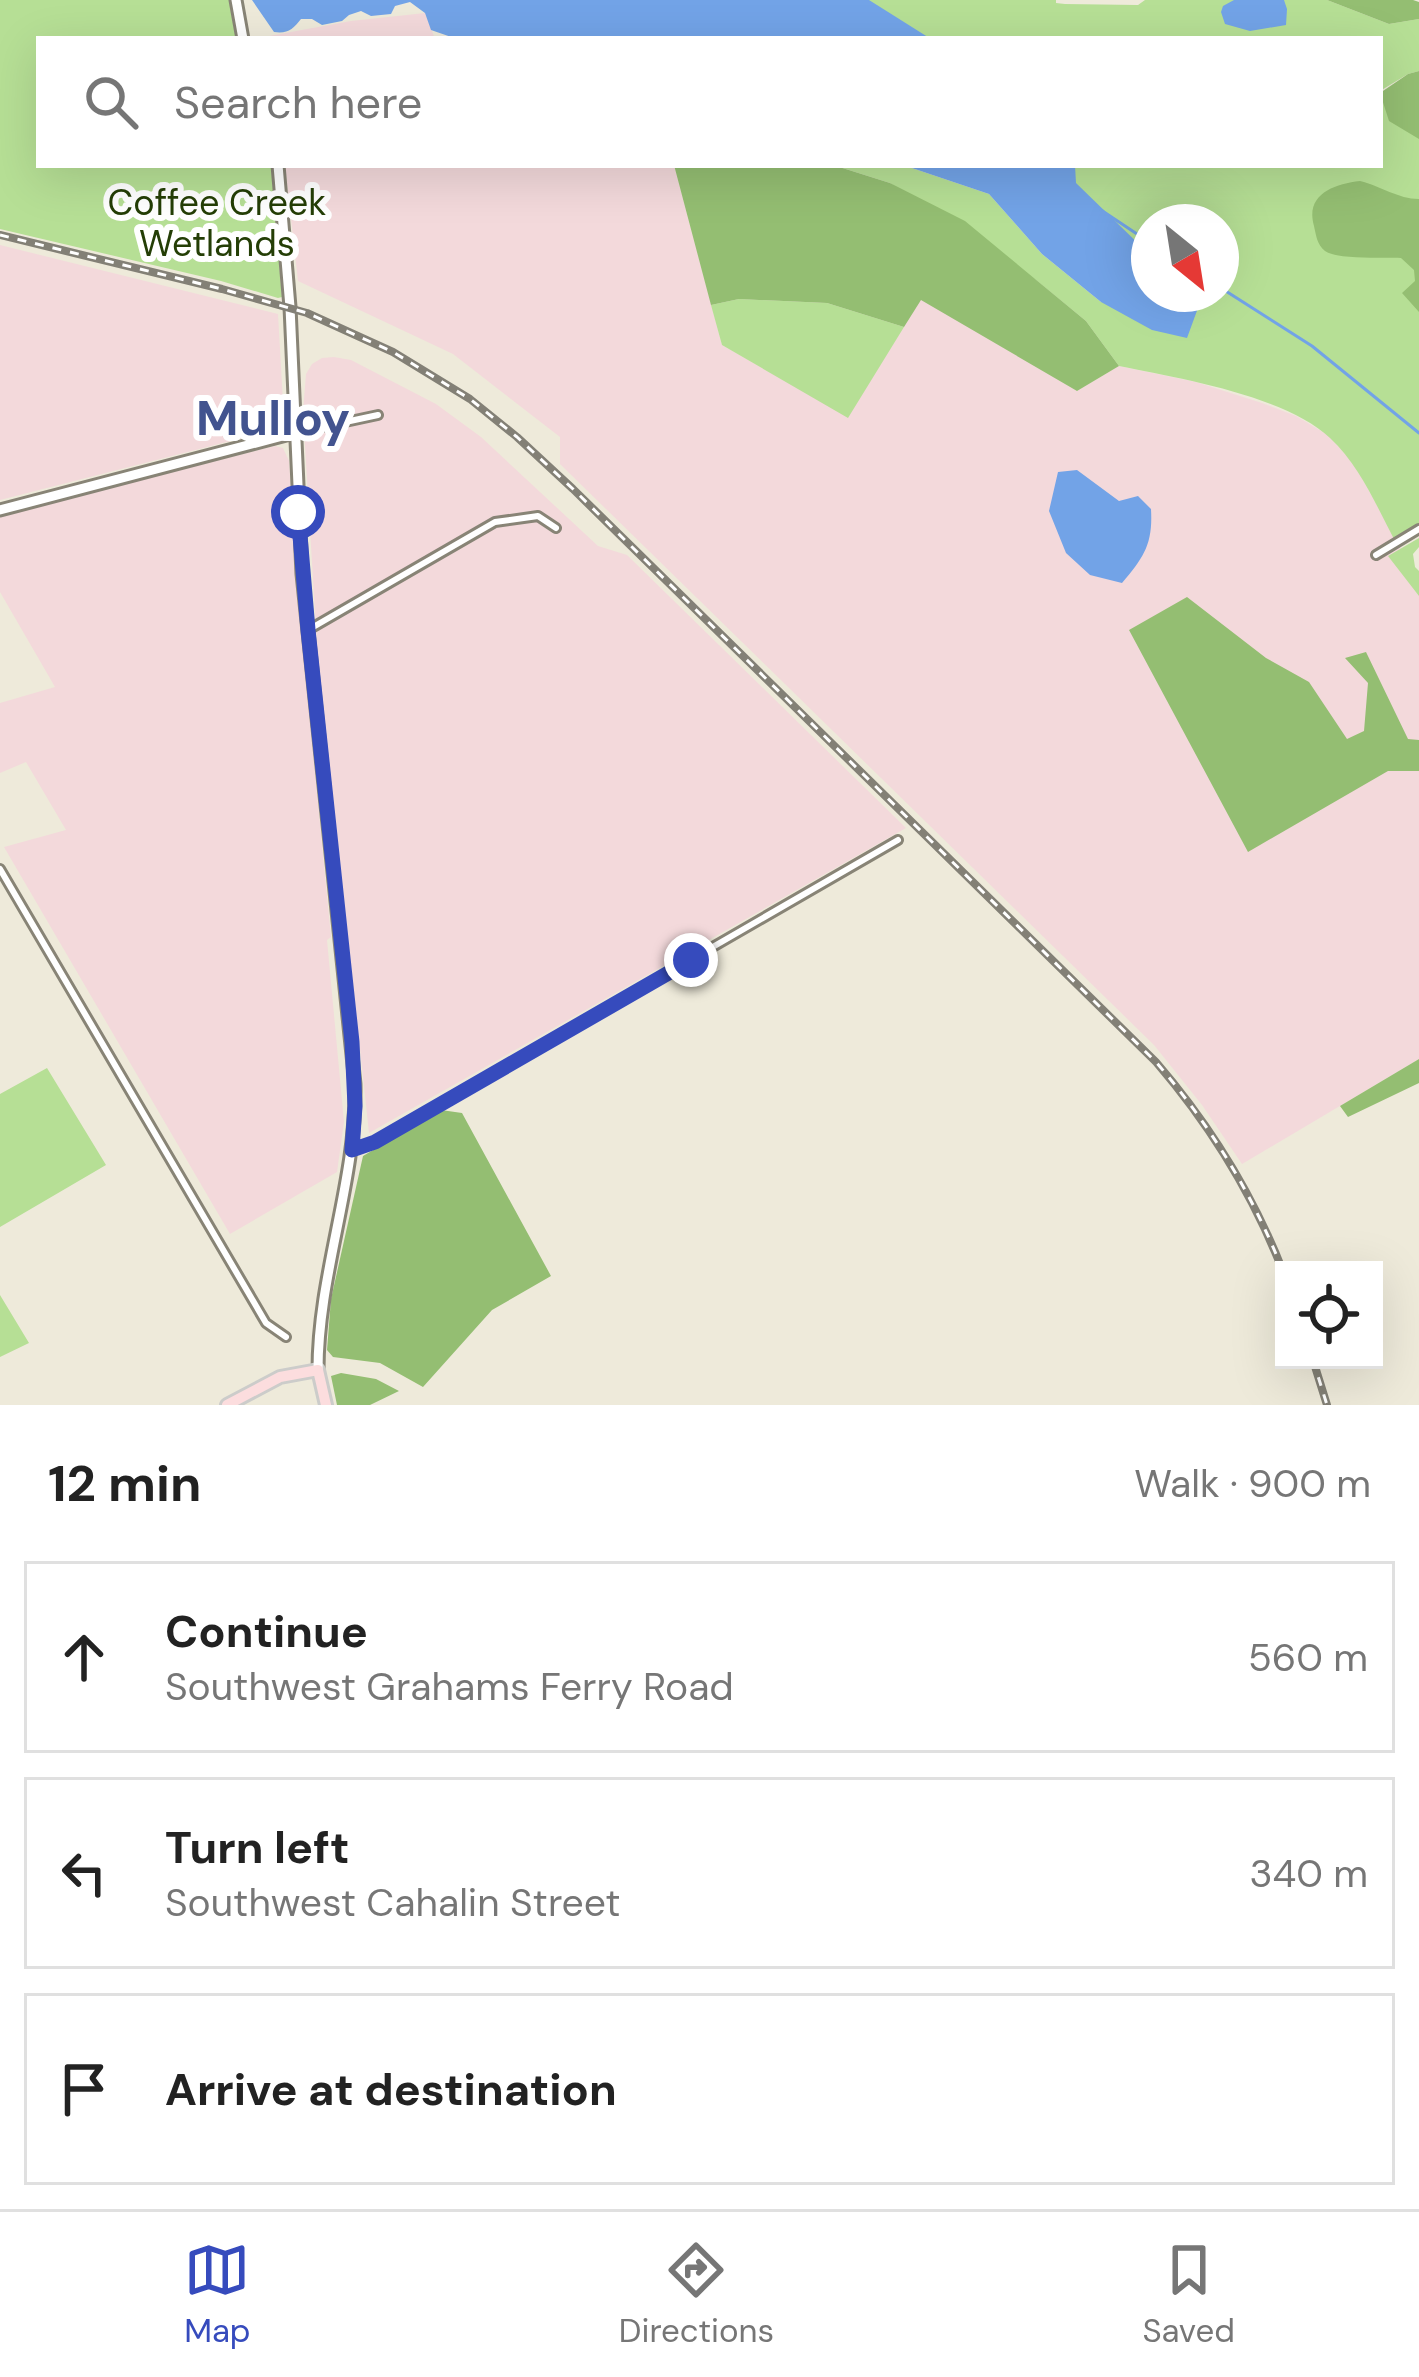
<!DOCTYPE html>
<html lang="en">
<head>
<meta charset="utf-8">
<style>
	:root { --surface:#fff; --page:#f2f2f2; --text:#222; --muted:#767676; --line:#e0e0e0; --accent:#364bbd }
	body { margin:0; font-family:"DM Sans",sans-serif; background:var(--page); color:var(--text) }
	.controls { position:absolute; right:36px; bottom:36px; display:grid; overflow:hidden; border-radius:0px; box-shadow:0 12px 48px #0002 }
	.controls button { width:108px; height:108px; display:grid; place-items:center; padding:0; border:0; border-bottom:3px solid var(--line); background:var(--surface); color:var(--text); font:60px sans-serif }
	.compass { position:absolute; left:1131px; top:204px; width:108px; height:108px; border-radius:50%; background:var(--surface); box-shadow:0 12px 48px #0002; rotate:150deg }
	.stop { position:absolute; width:36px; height:36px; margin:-27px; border:9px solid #364bbd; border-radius:50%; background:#fff }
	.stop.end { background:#364bbd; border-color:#fff; box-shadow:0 3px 12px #0008 }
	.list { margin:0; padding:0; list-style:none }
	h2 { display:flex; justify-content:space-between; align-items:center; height:156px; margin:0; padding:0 48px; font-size:51px }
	h2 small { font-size:39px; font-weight:400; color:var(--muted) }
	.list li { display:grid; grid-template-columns:78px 1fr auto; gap:36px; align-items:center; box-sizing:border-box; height:192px; margin:0 24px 24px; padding:0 24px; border:3px solid var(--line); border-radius:0px }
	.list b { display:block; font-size:45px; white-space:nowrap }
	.list p { margin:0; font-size:39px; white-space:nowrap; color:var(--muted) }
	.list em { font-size:39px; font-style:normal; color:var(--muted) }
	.icon { flex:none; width:66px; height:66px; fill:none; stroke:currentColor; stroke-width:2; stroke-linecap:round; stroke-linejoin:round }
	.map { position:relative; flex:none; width:1419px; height:1405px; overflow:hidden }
	.search { position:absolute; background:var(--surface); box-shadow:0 12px 48px #0002; left:36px; right:36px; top:36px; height:132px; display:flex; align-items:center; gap:30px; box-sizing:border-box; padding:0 42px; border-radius:0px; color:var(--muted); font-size:45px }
	.sheet { height:804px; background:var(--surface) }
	nav { display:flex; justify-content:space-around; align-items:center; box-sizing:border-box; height:168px; border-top:3px solid var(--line); background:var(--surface); font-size:33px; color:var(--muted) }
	nav a { display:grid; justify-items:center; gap:6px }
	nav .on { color:var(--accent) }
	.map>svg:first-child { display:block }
	.industrial { fill:#f3d9db }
	.green { fill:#b6df95 }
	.forest { fill:#94be72 }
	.water { fill:#72a3e7 }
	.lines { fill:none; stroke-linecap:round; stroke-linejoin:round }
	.stream { stroke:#72a3e7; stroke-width:3 }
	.street-casing { stroke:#888476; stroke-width:12 }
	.secondary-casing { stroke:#888476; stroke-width:15 }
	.primary-casing { stroke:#ccccca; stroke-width:16 }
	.street { stroke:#fff; stroke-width:6 }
	.secondary { stroke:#fff; stroke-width:9 }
	.primary { stroke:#fcddde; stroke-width:10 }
	.rail-casing { stroke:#838076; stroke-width:8 }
	.rail { stroke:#fff; stroke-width:3; stroke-dasharray:9; stroke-linecap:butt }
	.route { stroke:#364bbd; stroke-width:15 }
	.labels { text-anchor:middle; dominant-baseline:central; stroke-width:12; stroke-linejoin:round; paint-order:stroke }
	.park-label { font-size:36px; fill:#243e06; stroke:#fff }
	.district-label { font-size:48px; font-weight:bold; fill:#42538f; stroke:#fff }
</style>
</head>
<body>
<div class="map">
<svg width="1419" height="1405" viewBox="0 0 1419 1405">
	<rect width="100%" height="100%" fill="#eeeada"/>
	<path class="industrial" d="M425,13L435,39H252L351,21Z
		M285,165H674L722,345L848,417L921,299L1077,391L1119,366L1196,382L1262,403L1296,416L1328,435L1354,464L1419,580V1059L1242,1164L1202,1105L1154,1045L560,464V437L453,354L298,281Z
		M0,245L278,314L284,420L277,429L0,500Z
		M334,357L351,360L436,404L481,437L598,546L627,555L906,828L369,1133L317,646L303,412L306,374L312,364L322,358Z
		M275,446L283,448L289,461L301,629L331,937L327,940L344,1122L337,1172L230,1234L4,847L66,830L26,762L0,773V703L55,687L0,592V516Z"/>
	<path class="green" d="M0,0H229L236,39H39V165H271L282,297L278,298L221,281L0,229Z
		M794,0H1056V3L1065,4L1138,5L1145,0H1327L1389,24L1419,19V71L1408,74L1380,91V39H785Z
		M1380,93L1384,103L1419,108V526L1395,541C1376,505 1360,466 1330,438C1286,396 1179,378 1119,366L1086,321L1036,280L890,183L833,165H903L989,194L1042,254L1101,302L1198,308L1192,294H1221V222H1149V254L1105,213L1029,165H1380Z
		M739,299L827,303L904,327L848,418L722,345L711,305Z
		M1419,538V547L1413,554L1415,567L1419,571V596L1388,556Z
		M47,1068L106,1165L0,1227V1094Z
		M0,1295L29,1343L0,1357Z"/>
	<path class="forest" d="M1327,0H1413L1419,2V19L1389,24Z
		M1419,71V139L1389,121L1380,93L1408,74Z
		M674,165H833L890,183L965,221L1086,321L1119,366L1077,391L921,300L904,327L827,303L739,299L711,305Z
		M1360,181C1381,186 1398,199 1419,199V312L1402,293L1415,281L1414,270L1401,258C1384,257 1338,260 1325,251C1317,245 1316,235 1314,226C1305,195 1333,184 1360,181Z
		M1187,597L1266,658L1309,682L1347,739L1364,731L1368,683L1345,658L1366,652L1408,739L1419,740V771H1388L1248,852L1129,630Z
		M1419,1059V1083L1348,1117L1340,1106Z
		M441,1110L462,1113L551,1276L492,1310L423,1387L380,1363L333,1357L327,1350L331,1299L363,1156Z
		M341,1373L376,1379L399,1391L370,1405H337L331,1376Z"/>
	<path class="water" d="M252,0H869L931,39H457L431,30L425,13L410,2L395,6L391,14L371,16L361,11L349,15L342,21L322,25L312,19H301C293,29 288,34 274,32Z
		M1234,0H1284L1287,9L1286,25L1250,31L1225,24L1221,12L1223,6Z
		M903,165H1075L1076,183L1149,254V294H1192L1198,308L1187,338L1152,330L1101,302L1042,254L989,194Z
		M1077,470L1119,501L1138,496L1151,509C1153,544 1144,557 1122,583L1090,575L1066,553L1049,511L1058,472Z"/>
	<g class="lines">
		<path class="stream" d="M1101,210L1149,242
			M1221,288L1312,346L1419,433"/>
		<g class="street-casing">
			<path id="street" d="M294,433L378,415
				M1376,555L1419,529
				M308,630L495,522L538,516L556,528
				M0,869L266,1323L286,1337
				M352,1150L375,1142L898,840"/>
		</g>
		<g class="secondary-casing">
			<path id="secondary" d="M236,0L243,39
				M278,165L290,307L302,574L355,1084C357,1181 318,1273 318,1370
				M0,510L294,433"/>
		</g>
		<g class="primary-casing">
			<path id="primary" d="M227,1405L280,1377L318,1370L326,1405"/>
		</g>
		<use href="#street" class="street"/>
		<use href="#secondary" class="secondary"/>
		<use href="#primary" class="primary"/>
		<g class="rail-casing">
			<path id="rail" d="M0,235L222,289L307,313L393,352L470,399L517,437L573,489L1156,1062C1211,1126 1254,1196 1284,1274
				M1313,1360L1327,1405"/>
		</g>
		<use href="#rail" class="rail"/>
	</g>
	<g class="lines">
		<path class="route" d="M298,512L308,630L352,1042L355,1106L352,1150L375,1142L691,960"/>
	</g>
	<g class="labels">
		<g class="park-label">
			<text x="217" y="202">Coffee Creek<tspan x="217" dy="41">Wetlands</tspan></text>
		</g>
		<g class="district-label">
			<text x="273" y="418">Mulloy</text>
		</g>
	</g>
</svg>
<div class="controls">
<button><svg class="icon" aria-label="locate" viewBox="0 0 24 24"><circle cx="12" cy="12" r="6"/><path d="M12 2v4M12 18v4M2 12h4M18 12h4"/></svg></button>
</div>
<svg class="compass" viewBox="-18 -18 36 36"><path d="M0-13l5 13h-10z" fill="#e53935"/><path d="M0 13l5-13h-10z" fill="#767676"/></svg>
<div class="stop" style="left:298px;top:512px"></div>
<div class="stop end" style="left:691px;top:960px"></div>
<div class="search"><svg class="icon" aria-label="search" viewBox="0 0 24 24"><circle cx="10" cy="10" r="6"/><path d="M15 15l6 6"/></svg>Search here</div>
</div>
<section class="sheet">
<h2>12 min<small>Walk · 900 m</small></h2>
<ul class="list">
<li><svg class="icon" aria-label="ahead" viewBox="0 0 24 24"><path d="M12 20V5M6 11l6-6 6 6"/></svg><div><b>Continue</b><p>Southwest Grahams Ferry Road</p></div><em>560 m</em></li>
<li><svg class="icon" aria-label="left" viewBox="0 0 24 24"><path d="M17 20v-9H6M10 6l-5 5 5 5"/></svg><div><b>Turn left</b><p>Southwest Cahalin Street</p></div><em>340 m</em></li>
<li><svg class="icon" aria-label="arrive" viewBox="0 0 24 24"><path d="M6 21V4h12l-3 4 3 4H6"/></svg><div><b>Arrive at destination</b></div></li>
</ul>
</section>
<nav>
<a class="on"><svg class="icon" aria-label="map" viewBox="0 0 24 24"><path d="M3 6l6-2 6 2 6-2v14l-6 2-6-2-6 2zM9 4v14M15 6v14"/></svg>Map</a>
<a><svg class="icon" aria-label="directions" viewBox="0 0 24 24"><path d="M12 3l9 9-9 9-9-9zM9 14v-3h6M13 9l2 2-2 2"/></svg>Directions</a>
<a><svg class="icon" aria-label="saved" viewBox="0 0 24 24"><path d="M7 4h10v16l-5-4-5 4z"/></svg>Saved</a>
</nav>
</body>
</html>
